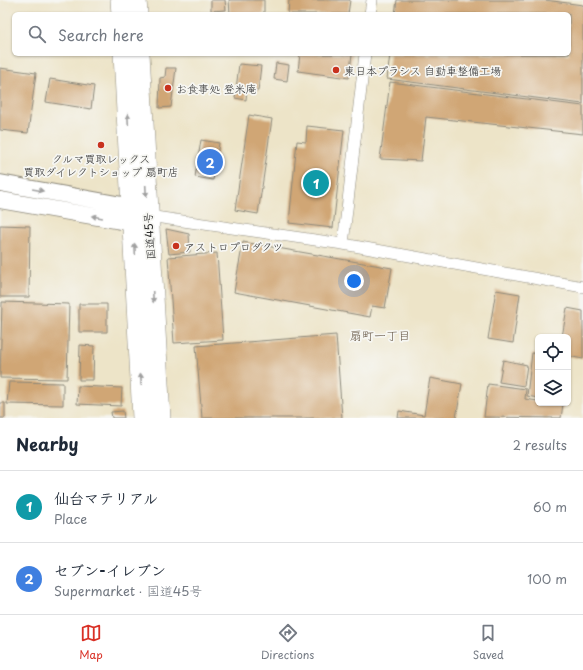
<!DOCTYPE html>
<html lang="en">
<head>
<meta charset="utf-8">
<style>
	:root { --surface:#fff; --page:#f6f6f7; --text:#1f2937; --muted:#747a83; --line:#e0e1e3; --accent:#d93025 }
	body { margin:0; font-family:"Playpen Sans","Klee One",sans-serif; background:var(--page); color:var(--text) }
	.controls { position:absolute; right:12px; bottom:12px; display:grid; overflow:hidden; border-radius:6px; box-shadow:0 1px 3px #0004 }
	.controls button { width:36px; height:36px; display:grid; place-items:center; padding:0; border:0; border-bottom:1px solid var(--line); background:var(--surface); color:var(--text); font:20px sans-serif }
	.you { position:absolute; left:354px; top:281px; width:14px; height:14px; margin:-10px; border:3px solid #fff; border-radius:50%; background:#1a73e8; box-shadow:0 0 0 6px #1a73e833 }
	.badge { display:grid; place-items:center; width:26px; height:26px; border-radius:50%; background:var(--accent); color:#fff; font-size:13px; font-weight:700 }
	.pin { position:absolute; translate:-50% -50%; border:2px solid #fff; box-shadow:0 1px 4px #0006 }
	.list { margin:0; padding:0; list-style:none }
	h2 { display:flex; justify-content:space-between; align-items:center; height:52px; margin:0; padding:0 16px; font-size:17px }
	h2 small { font-size:13px; font-weight:400; color:var(--muted) }
	.list li { display:grid; grid-template-columns:26px 1fr auto; gap:12px; align-items:center; box-sizing:border-box; height:72px; padding:0 16px; border-top:1px solid var(--line) }
	.list b { display:block; font-size:15px; white-space:nowrap }
	.list p { margin:0; font-size:13px; white-space:nowrap; color:var(--muted) }
	.list em { font-size:13px; font-style:normal; color:var(--muted) }
	.icon { flex:none; width:22px; height:22px; fill:none; stroke:currentColor; stroke-width:2; stroke-linecap:round; stroke-linejoin:round }
	.map { position:relative; flex:none; width:583px; height:418px; overflow:hidden }
	.search { position:absolute; background:var(--surface); box-shadow:0 1px 3px #0004; left:12px; right:12px; top:12px; height:44px; display:flex; align-items:center; gap:10px; box-sizing:border-box; padding:0 14px; border-radius:6px; color:var(--muted); font-size:15px }
	.sheet { height:196px; background:var(--surface) }
	nav { display:flex; justify-content:space-around; align-items:center; box-sizing:border-box; height:56px; border-top:1px solid var(--line); background:var(--surface); font-size:11px; color:var(--muted) }
	nav a { display:grid; justify-items:center; gap:2px }
	nav .on { color:var(--accent) }
	.map>svg:first-child { display:block }
	.building { fill:#d0a675 }
	.lines { fill:none; stroke-linecap:round; stroke-linejoin:round }
	.street-casing { stroke:#8c887a; stroke-width:12 }
	.secondary-casing { stroke:#8c887a; stroke-width:18 }
	.highway-casing { stroke:#8c887a; stroke-width:22 }
	.street { stroke:#fff; stroke-width:11 }
	.secondary { stroke:#fff; stroke-width:16 }
	.highway { stroke:#fff; stroke-width:21 }
	.oneway { fill:#a0a0a0 }
	.poi-dot { fill:#c8321e; stroke:#f6f6f2; stroke-width:1.5 }
	.labels { text-anchor:middle; dominant-baseline:central; stroke-width:3.5; stroke-linejoin:round; paint-order:stroke }
	.poi-label { font-size:11px; fill:#2b2b2b; stroke:#f6f6f2; text-anchor:start }
	.street-label { font-size:11px; fill:#2b2b2b; stroke:#f6f6f2 }
	.neighbourhood-label { font-size:12px; fill:#655645; stroke:#f6f6f2 }
</style>
</head>
<body>
<div class="map">
<svg width="583" height="418" viewBox="0 0 583 418">
	<rect width="100%" height="100%" fill="#f6f6f2"/>
	<filter id="ink" filterUnits="userSpaceOnUse"><feTurbulence type="fractalNoise" baseFrequency=".025" numOctaves="2"/><feDisplacementMap in="SourceGraphic" scale="8" xChannelSelector="R" yChannelSelector="G"/><feConvolveMatrix kernelMatrix="1 2 1 2 8 2 1 2 1" color-interpolation-filters="sRGB"/></filter>
	<filter id="wash" filterUnits="userSpaceOnUse"><feTurbulence type="fractalNoise" baseFrequency=".012" numOctaves="4" result="noise"/><feDisplacementMap in="SourceGraphic" scale="16" xChannelSelector="R" yChannelSelector="G"/><feGaussianBlur stdDeviation="0.9" result="paint"/><feColorMatrix in="noise" values="0 0 0 0 0 0 0 0 0 0 0 0 0 0 0 0 0 1.4 0 .05"/><feComposite in="paint" operator="in"/></filter>
	<g filter="url(#wash)">
		<rect width="100%" height="100%" fill="#ede4c8"/>
		<g id="blocks">
			<path class="building" d="M211,0H225L226,10L211,11Z
				M229,0H264V14H230Z
				M289,0H350L348,14H288Z
				M397,0H545L583,5V104L387,79L390,54H569V14H395Z
				M300,54H352L349,78L298,71Z
				M276,63L289,65L287,81L274,79Z
				M239,64L261,66L258,91L247,89L246,100L235,98Z
				M0,68L36,73L28,133L0,130Z
				M166,68H176L171,107L159,108L160,78L165,77Z
				M50,79L94,86L91,109L46,102Z
				M390,82L583,106V134L426,117L421,161L380,159Z
				M249,115L272,119L258,214L235,210Z
				M307,126L344,130L333,228L289,223L297,141L306,142Z
				M201,140L219,143L213,180L195,177Z
				M0,225L30,226L29,297H0Z
				M166,229L189,234L190,252L169,254Z
				M243,242L392,268L385,308L372,306L370,317L234,292Z
				M217,253L223,340L174,343L168,257Z
				M496,290L520,294L513,343L488,339Z
				M2,302L69,304L67,379L0,378Z
				M79,304H107V332H79Z
				M567,308L583,311V359L568,356V337H562Z
				M336,335L342,418H202L196,346Z
				M80,345L94,346L93,380H79Z
				M532,353L538,354V398L527,396Z
				M503,360L527,365L524,386L499,382Z
				M430,378L462,384L456,418H398L399,411L424,415Z
				M9,382L63,383V405L7,404Z
				M488,384L526,389L525,399L538,401V403L563,404L561,418L484,417Z
				M78,386L122,388L121,406L77,404Z
				M0,403H5V418H0Z
				M123,411L124,418H112L111,412Z"/>
		</g>
	</g>
	<g filter="url(#ink)">
		<use href="#blocks" fill-opacity="0" stroke="#8c887a" stroke-width="1"/>
		<g class="lines">
			<g class="street-casing">
				<path id="street" d="M370,14L372,0
					M148,216L343,244L583,287
					M343,244L365,54"/>
			</g>
			<g class="secondary-casing">
				<path id="secondary" d="M0,183L133,207L141,212
					M0,200L133,223L142,218"/>
			</g>
			<g class="highway-casing">
				<path id="highway" d="M121,0L122,14
					M136,0L137,14
					M124,54L143,418
					M139,54L160,418"/>
			</g>
			<use href="#street" class="street"/>
			<use href="#secondary" class="secondary"/>
			<use href="#highway" class="highway"/>
		</g>
		<defs><path id="oneway-solid" d="M-6-.8H1V-3.2L6.5 0L1 3.2V.8H-6Z"/></defs>
		<g class="oneway">
			<use href="#oneway-solid" transform="translate(128 119) rotate(-93)"/>
			<use href="#oneway-solid" transform="translate(38 190) rotate(10)"/>
			<use href="#oneway-solid" transform="translate(146 191) rotate(87)"/>
			<use href="#oneway-solid" transform="translate(97 217) rotate(-170)"/>
			<use href="#oneway-solid" transform="translate(135 249) rotate(-93)"/>
			<use href="#oneway-solid" transform="translate(153 297) rotate(87)"/>
			<use href="#oneway-solid" transform="translate(141 379) rotate(-93)"/>
		</g>
	</g>
	<g class="poi-dot">
		<circle cx="336" cy="70" r="4"/>
		<circle cx="168" cy="88" r="4"/>
		<circle cx="101" cy="145" r="4"/>
		<circle cx="176" cy="246" r="4"/>
	</g>
	<g class="labels">
		<g class="poi-label">
			<text x="344" y="70">東日本プラシス 自動車整備工場</text>
			<text x="176" y="88">お食事処 登米庵</text>
			<text x="101" y="158" text-anchor="middle">クルマ買取レックス<tspan x="101" dy="13">買取ダイレクトショップ 扇町店</tspan></text>
			<text x="184" y="246">アストロプロダクツ</text>
		</g>
		<g class="street-label">
			<text transform="translate(149 236) rotate(-94)">国道45号</text>
		</g>
		<g class="neighbourhood-label">
			<text x="380" y="335">扇町一丁目</text>
		</g>
	</g>
</svg>
<div class="controls">
<button><svg class="icon" aria-label="locate" viewBox="0 0 24 24"><circle cx="12" cy="12" r="6"/><path d="M12 2v4M12 18v4M2 12h4M18 12h4"/></svg></button>
<button><svg class="icon" aria-label="layers" viewBox="0 0 24 24"><path d="M12 4l9 5-9 5-9-5zM3 14l9 5 9-5"/></svg></button>
</div>
<div class="you"></div>
<div class="pin badge" style="left:316px;top:183px;background:#0f9aa8">1</div>
<div class="pin badge" style="left:210px;top:162px;background:#3f7fe0">2</div>
<div class="search"><svg class="icon" aria-label="search" viewBox="0 0 24 24"><circle cx="10" cy="10" r="6"/><path d="M15 15l6 6"/></svg>Search here</div>
</div>
<section class="sheet">
<h2>Nearby<small>2 results</small></h2>
<ul class="list">
<li><span class="badge" style="background:#0f9aa8">1</span><div><b>仙台マテリアル</b><p>Place</p></div><em>60 m</em></li>
<li><span class="badge" style="background:#3f7fe0">2</span><div><b>セブン-イレブン</b><p>Supermarket · 国道45号</p></div><em>100 m</em></li>
</ul>
</section>
<nav>
<a class="on"><svg class="icon" aria-label="map" viewBox="0 0 24 24"><path d="M3 6l6-2 6 2 6-2v14l-6 2-6-2-6 2zM9 4v14M15 6v14"/></svg>Map</a>
<a><svg class="icon" aria-label="directions" viewBox="0 0 24 24"><path d="M12 3l9 9-9 9-9-9zM9 14v-3h6M13 9l2 2-2 2"/></svg>Directions</a>
<a><svg class="icon" aria-label="saved" viewBox="0 0 24 24"><path d="M7 4h10v16l-5-4-5 4z"/></svg>Saved</a>
</nav>
</body>
</html>
